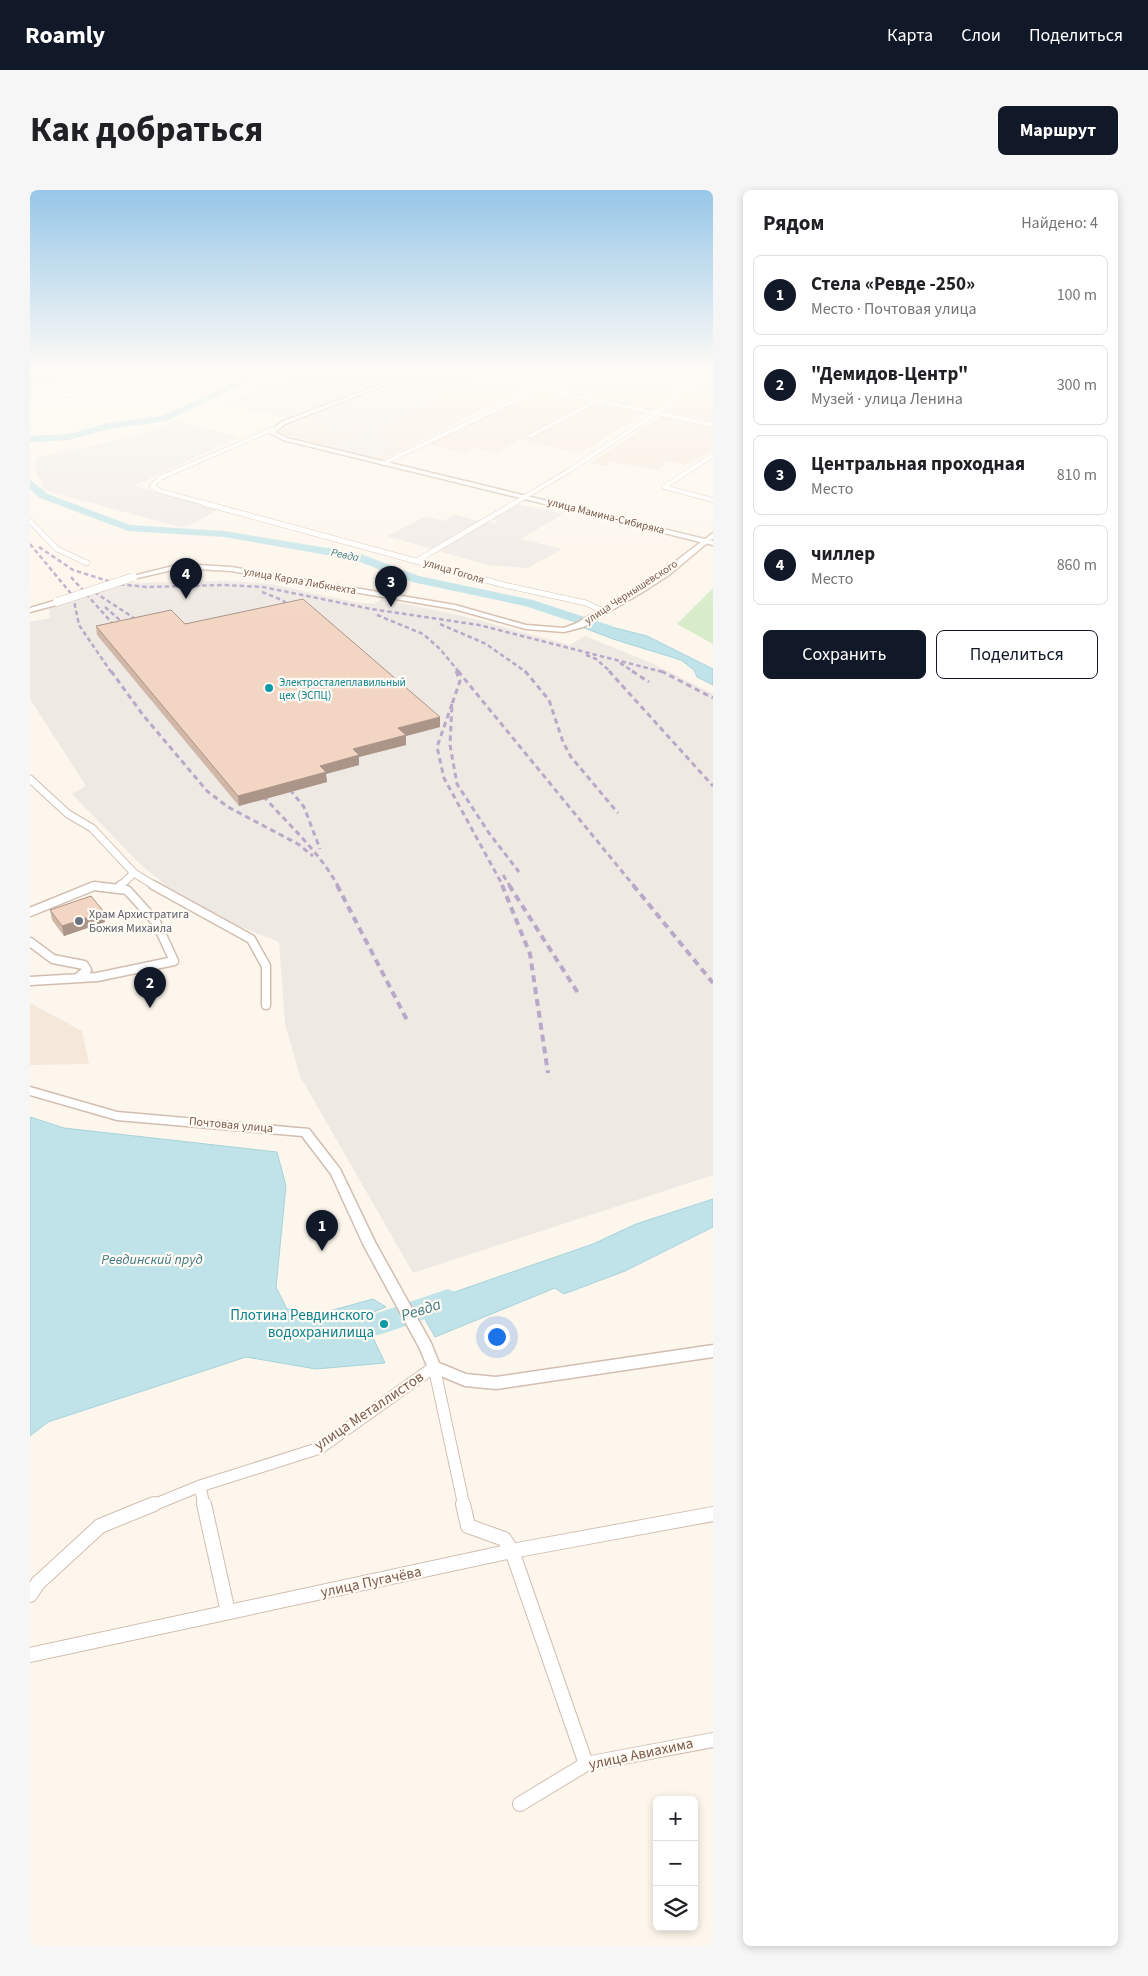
<!DOCTYPE html>
<html lang="ru">
<head>
<meta charset="utf-8">
<style>
	:root { --surface:#fff; --page:#f6f6f6; --text:#202124; --muted:#757577; --line:#e0e0e0; --accent:#111827 }
	body { margin:0; font-family:"Source Sans 3",sans-serif; background:var(--page); color:var(--text) }
	.controls { position:absolute; right:15px; bottom:15px; display:grid; overflow:hidden; border-radius:8px; box-shadow:0 2px 8px #0003 }
	.controls button { width:45px; height:45px; display:grid; place-items:center; padding:0; border:0; border-bottom:1px solid var(--line); background:var(--surface); color:var(--text); font:25px sans-serif }
	.you { position:absolute; left:466px; top:1146px; width:18px; height:18px; margin:-12px; border:4px solid #fff; border-radius:50%; background:#1a73e8; box-shadow:0 0 0 8px #1a73e833 }
	.badge { display:grid; place-items:center; width:32px; height:32px; border-radius:50%; background:var(--accent); color:#fff; font-size:16px; font-weight:700 }
	.pin { position:absolute; translate:-50% -41px; filter:drop-shadow(0 1px 2px #0008) }
	.pin::after { content:''; position:absolute; top:26px; width:18px; height:15px; background:inherit; clip-path:polygon(0 0,100% 0,50% 100%) }
	.list { margin:0; padding:0; list-style:none }
	h2 { display:flex; justify-content:space-between; align-items:center; height:65px; margin:0; padding:0 20px; font-size:21px }
	h2 small { font-size:16px; font-weight:400; color:var(--muted) }
	.list li { display:grid; grid-template-columns:32px 1fr auto; gap:15px; align-items:center; box-sizing:border-box; height:80px; margin:0 10px 10px; padding:0 10px; border:1px solid var(--line); border-radius:8px }
	.list b { display:block; font-size:19px; white-space:nowrap }
	.list p { margin:0; font-size:16px; white-space:nowrap; color:var(--muted) }
	.list em { font-size:16px; font-style:normal; color:var(--muted) }
	.actions { display:flex; gap:10px; padding:15px 20px }
	.actions a { flex:1; padding:11px 0; border:1px solid var(--accent); border-radius:8px; text-align:center; font-size:18px; color:var(--accent) }
	.actions .main { background:var(--accent); color:#fff }
	.icon { flex:none; width:28px; height:28px; fill:none; stroke:currentColor; stroke-width:2; stroke-linecap:round; stroke-linejoin:round }
	.map { position:relative; flex:none; width:683px; height:1756px; overflow:hidden; border-radius:8px }
	header { display:flex; align-items:center; gap:30px; box-sizing:border-box; height:70px; padding:0 25px; background:var(--accent); color:#fff }
	header strong { font-size:24px }
	nav { display:flex; gap:28px; margin-inline-start:auto; font-size:18px }
	.intro { display:flex; align-items:center; justify-content:space-between; box-sizing:border-box; height:120px; padding:0 30px }
	h1 { margin:0; font-size:35px }
	.button { padding:12px 22px; border-radius:8px; background:var(--accent); color:#fff; font-size:18px; font-weight:700 }
	main { display:flex; gap:30px; padding:0 30px }
	aside { flex:1; background:var(--surface); border-radius:8px; box-shadow:0 2px 8px #0003 }
	.map>svg:first-child { display:block }
	.residential { fill:#f5e8da }
	.industrial { fill:#efe9e4 }
	.green { fill:#d8ecc9 }
	.water { fill:#bfe3e8; stroke:#a5d3da }
	.lines { fill:none; stroke-linecap:round; stroke-linejoin:round }
	.river { fill:#bfe3e8; fill-rule:evenodd }
	.minor-far5-casing { stroke:#d1beb0; stroke-width:5 }
	.minor-far4-casing { stroke:#d1beb0; stroke-width:6 }
	.minor-far3-casing { stroke:#d1beb0; stroke-width:9 }
	.minor-far2-casing { stroke:#d1beb0; stroke-width:11 }
	.minor-far1-casing { stroke:#d1beb0; stroke-width:13 }
	.minor-casing { stroke:#d1beb0; stroke-width:16 }
	.tertiary-casing { stroke:#d1beb0; stroke-width:3 }
	.secondary-casing { stroke:#d6c0b0; stroke-width:3 }
	.minor-far5 { stroke:#fff; stroke-width:4 }
	.minor-far4 { stroke:#fff; stroke-width:5 }
	.minor-far3 { stroke:#fff; stroke-width:7 }
	.minor-far2 { stroke:#fff; stroke-width:8 }
	.minor-far1 { stroke:#fff; stroke-width:11 }
	.minor { stroke:#fff; stroke-width:14 }
	.tertiary { fill:#fff; fill-rule:evenodd }
	.secondary { fill:#fff; fill-rule:evenodd }
	.rail-far2 { stroke:#b9a8c9; stroke-width:2.5; stroke-dasharray:4.5 3; stroke-linecap:butt }
	.rail-far1 { stroke:#b9a8c9; stroke-width:3; stroke-dasharray:5.5 4; stroke-linecap:butt }
	.rail { stroke:#b9a8c9; stroke-width:4; stroke-dasharray:7 5; stroke-linecap:butt }
	.secondary-bridge-casing { stroke:#d6c0b0; stroke-width:9; stroke-linecap:butt }
	.secondary-bridge { stroke:#fff; stroke-width:8 }
	.wall { fill:#d1b7a8 }
	.shaded-wall { fill:#aa9588 }
	.building { fill:#f3d5c3; stroke:#aa9588 }
	.culture-dot { fill:#0f9aa8; stroke:#fffaf3; stroke-width:2 }
	.worship-dot { fill:#6b7280; stroke:#fffaf3; stroke-width:2 }
	.labels { text-anchor:middle; dominant-baseline:central; stroke-width:4.5; stroke-linejoin:round; paint-order:stroke }
	.far-street-label { font-size:11px; fill:#7a5c4d; stroke:#fffaf3 }
	.far-water-label { font-size:11px; font-style:italic; fill:#437c86; stroke:#fffaf3 }
	.far-culture-label { font-size:11px; fill:#0d838f; stroke:#fffaf3; text-anchor:start }
	.worship-label { font-size:12px; fill:#5b616d; stroke:#fffaf3; text-anchor:start }
	.street-label { font-size:12px; fill:#7a5c4d; stroke:#fffaf3 }
	.water-label { font-size:14px; font-style:italic; fill:#437c86; stroke:#fffaf3 }
	.near-culture-label { font-size:15px; fill:#0d838f; stroke:#fffaf3; text-anchor:end }
	.near-street-label { font-size:15px; fill:#7a5c4d; stroke:#fffaf3 }
	.near-water-label { font-size:16px; font-style:italic; fill:#437c86; stroke:#fffaf3 }
</style>
</head>
<body>
<header>
<strong>Roamly</strong>
<nav><a>Карта</a><a>Слои</a><a>Поделиться</a></nav>
</header>
<div class="intro"><h1>Как добраться</h1><a class="button">Маршрут</a></div>
<main>
<div class="map">
<svg width="683" height="1756" viewBox="0 0 683 1756">
	<rect width="100%" height="100%" fill="#fdf6ec"/>
	<path class="residential" d="M448,181H506L527,185L434,227L417,238L352,270L343,268L368,255L356,252L365,248L345,243L417,201L456,187Z
		M560,181H656L649,185L646,200L622,220L530,201Z
		M669,181H683V232L634,222L660,199L659,187Z
		M507,202L615,223L550,263L489,250L465,263L445,258L436,263L396,254Z
		M632,226L683,237V260L656,275L635,271L631,274L634,275L628,280L582,272L575,276L560,273Z
		M275,229L294,233L303,239L298,242L311,245L335,235L342,236L300,257L246,242Z
		M0,813L52,841L59,874L0,875Z"/>
	<path class="industrial" d="M0,181H76L0,200Z
		M259,181H384L371,186L356,188L363,190L341,198L332,196L325,200L331,201L264,227L256,228L195,215L243,190L255,189L264,183Z
		M393,181H448L456,189L417,201L346,243L366,247L357,252L369,255L343,268L300,257L341,236L335,235L311,245L297,242L303,239L289,235L293,233L275,229Z
		M143,231L209,247L104,296L189,319L159,336L149,337L11,299L14,295L6,284L5,268L107,246Z
		M488,314L533,324L491,349L532,359L498,378L457,375L357,346L395,327L413,331L424,325L458,333L468,332L461,329Z
		M196,391L241,394L324,412L345,414L351,409L437,427L540,455L555,446L624,474L683,504V985L383,1083L270,886L255,834L249,752L189,728L137,696L111,675L42,604L56,596L0,509V432L20,428L19,419L96,393Z"/>
	<path class="green" d="M683,398V454L647,434Z"/>
	<path class="water" d="M561,432L617,446L683,479V495L667,487L664,480L651,470L583,449L552,437Z
		M0,927L34,938L247,962L256,996L246,1097L257,1119L281,1126L343,1109L356,1117L333,1126L355,1173L286,1179L216,1167L18,1232L0,1246Z
		M683,1009V1037L595,1081L534,1104L525,1098L405,1147L387,1115L563,1054L606,1034Z"/>
	<g class="lines">
		<path class="river" d="M228,181H239L137,231L79,239L39,250L0,252V246L39,244L78,233L132,226Z
			M0,290L18,304L100,335L194,341L328,363L389,386L503,410L582,436L584,439L577,443L495,416L382,392L325,370L194,347L98,341L10,308L0,299Z
			M418,1099L427,1103L431,1110L427,1117C398,1127 326,1159 299,1150L295,1142L299,1134L338,1126Z"/>
		<g class="minor-far5-casing">
			<path id="minor-far5" d="M508,198L683,235
				M0,212L96,195L152,181
				M500,246L566,211
				M354,273L539,185L536,183
				M634,297L683,265
				M634,297L683,310
				M178,314L130,301L122,296L130,288L243,239
				M483,314L540,280L631,220L652,199L653,189L663,181"/>
		</g>
		<g class="minor-far4-casing">
			<path id="minor-far4" d="M173,313L474,395L556,413L573,421
				M0,331L27,359L57,373
				M388,370L485,313"/>
		</g>
		<g class="minor-far3-casing">
			<path id="minor-far3" d="M0,589L38,624L62,638L104,683L125,696
				M63,696H68
				M90,696L104,683"/>
		</g>
		<g class="minor-far2-casing">
			<path id="minor-far2" d="M123,695L221,749L236,776V815
				M87,699L91,695
				M0,722L64,696L97,700L126,732L144,771L67,787L0,791
				M0,752L23,769L54,775L57,780L47,788"/>
		</g>
		<g class="minor-far1-casing">
			<path id="minor-far1" d="M170,1296L174,1316
				M121,1316L170,1296L290,1258L404,1177L434,1316"/>
		</g>
		<g class="minor-casing">
			<path id="minor" d="M174,1314L198,1422
				M433,1314L438,1336L474,1349L482,1361L556,1574
				M0,1405L8,1393L70,1336L124,1314
				M0,1465L482,1361L683,1324
				M490,1614L556,1574L683,1550"/>
		</g>
		<g class="tertiary-casing">
			<path id="tertiary" d="M386,181H392L255,234L245,242L257,248L683,351V355L253,250L238,242L251,232Z
				M519,181H544L536,184Z
				M0,897L87,922L279,939L310,979L345,1052L401,1153L409,1173L436,1184L466,1187L683,1155V1167L466,1199L435,1196L399,1181L390,1159L333,1054L301,984L272,946L87,930L0,905Z"/>
		</g>
		<g class="secondary-casing">
			<path id="secondary" d="M683,343V348L639,385L616,400L553,437L534,442L496,439L424,419L201,381L151,378L103,389L99,387L151,374L201,377L425,415L496,435L534,438L547,433L610,396L633,381Z
				M27,410H30V414L0,422V418Z"/>
		</g>
		<use href="#minor-far5" class="minor-far5"/>
		<use href="#minor-far4" class="minor-far4"/>
		<use href="#minor-far3" class="minor-far3"/>
		<use href="#minor-far2" class="minor-far2"/>
		<use href="#minor-far1" class="minor-far1"/>
		<use href="#minor" class="minor"/>
		<use href="#tertiary" class="tertiary"/>
		<use href="#secondary" class="secondary"/>
		<path class="rail-far2" d="M0,354L43,406L49,435L81,482
			M9,357L43,380L88,394L116,397L194,395L233,397L341,419L449,435L633,482
			M41,387L91,443
			M58,398L101,426L115,438
			M232,402L252,410L266,421
			M75,417L101,440
			M347,425L393,444L410,459L429,482
			M410,434L456,454L496,482
			M556,465L566,469L581,482
			M590,473L604,482"/>
		<path class="rail-far1" d="M81,481L113,525L177,601L198,617L268,654L283,666
			M426,481L430,491L422,514L420,555L427,594L459,643L489,682
			M428,481L604,696
			M495,481L519,510L533,552L541,567L588,623
			M579,481L683,596
			M602,481L619,492
			M631,481L683,508
			M422,514L407,557L414,588L473,696
			M254,592L274,617L290,659
			M227,599C255,632 287,658 308,696
			M473,685L480,696"/>
		<path class="rail" d="M307,695L377,830
			M472,695L500,764L518,883
			M479,695L548,803
			M603,695L683,793"/>
		<g class="secondary-bridge-casing">
			<path id="secondary-bridge" d="M27,412L103,387"/>
		</g>
		<use href="#secondary-bridge" class="secondary-bridge"/>
	</g>
	<path class="wall" d="M155,434L410,537L376,546V555L329,567V575L296,584L297,592L209,616L67,445L66,436Z
		M20,720L74,722L75,732L34,746L22,730Z"/>
	<path class="shaded-wall" d="M410,527V537L376,546V555L329,567V575L296,584L297,592L209,616L208,606L290,576L323,559L368,538Z
		M74,722L75,732L34,746L32,736Z"/>
	<path class="building" d="M273,409L410,527L368,538L376,545L323,559L329,565L290,576L296,582L208,606L66,436L141,420L155,434Z
		M61,706L74,722L32,736L20,720Z"/>
	<linearGradient id="sky" x2="0" y2="1"><stop stop-color="#97c7e8"/><stop offset="0.42" stop-color="#fefbf6"/><stop offset="1" stop-color="#fefbf6" stop-opacity="0"/></linearGradient>
	<rect width="683" height="427" fill="url(#sky)"/>
	<g class="culture-dot">
		<circle cx="239" cy="498" r="5"/>
		<circle cx="354" cy="1134" r="5"/>
	</g>
	<circle class="worship-dot" cx="49" cy="731" r="5"/>
	<g class="labels">
		<g class="far-street-label">
			<text transform="translate(576 326) rotate(14)">улица Мамина-Сибиряка</text>
			<text transform="translate(424 381) rotate(17)">улица Гоголя</text>
			<text transform="translate(270 391) rotate(10)">улица Карла Либкнехта</text>
			<text transform="translate(601 402) rotate(-33)">улица Чернышевского</text>
		</g>
		<g class="far-water-label">
			<text transform="translate(315 365) rotate(12)">Ревда</text>
		</g>
		<g class="far-culture-label">
			<text x="249" y="492">Электросталеплавильный<tspan x="249" dy="13">цех (ЭСПЦ)</tspan></text>
		</g>
		<g class="worship-label">
			<text x="59" y="724">Храм Архистратига<tspan x="59" dy="14">Божия Михаила</tspan></text>
		</g>
		<g class="street-label">
			<text transform="translate(201 935) rotate(5)">Почтовая улица</text>
		</g>
		<g class="water-label">
			<text x="122" y="1070">Ревдинский пруд</text>
		</g>
		<g class="near-culture-label">
			<text x="344" y="1125">Плотина Ревдинского<tspan x="344" dy="17">водохранилища</tspan></text>
		</g>
		<g class="near-street-label">
			<text transform="translate(339 1221) rotate(-34)">улица Металлистов</text>
			<text transform="translate(341 1392) rotate(-12)">улица Пугачёва</text>
			<text transform="translate(611 1564) rotate(-12)">улица Авиахима</text>
		</g>
		<g class="near-water-label">
			<text transform="translate(391 1120) rotate(-18)">Ревда</text>
		</g>
	</g>
</svg>
<div class="controls">
<button>+</button>
<button>−</button>
<button><svg class="icon" aria-label="layers" viewBox="0 0 24 24"><path d="M12 4l9 5-9 5-9-5zM3 14l9 5 9-5"/></svg></button>
</div>
<div class="you"></div>
<div class="pin badge" style="left:292px;top:1061px">1</div>
<div class="pin badge" style="left:120px;top:818px">2</div>
<div class="pin badge" style="left:361px;top:417px">3</div>
<div class="pin badge" style="left:156px;top:409px">4</div>
</div>
<aside>
<h2>Рядом<small>Найдено: 4</small></h2>
<ul class="list">
<li><span class="badge">1</span><div><b>Стела «Ревде -250»</b><p>Место · Почтовая улица</p></div><em>100 m</em></li>
<li><span class="badge">2</span><div><b>&quot;Демидов-Центр&quot;</b><p>Музей · улица Ленина</p></div><em>300 m</em></li>
<li><span class="badge">3</span><div><b>Центральная проходная</b><p>Место</p></div><em>810 m</em></li>
<li><span class="badge">4</span><div><b>чиллер</b><p>Место</p></div><em>860 m</em></li>
</ul>
<div class="actions"><a class="main">Сохранить</a><a>Поделиться</a></div>
</aside>
</main>
</body>
</html>
